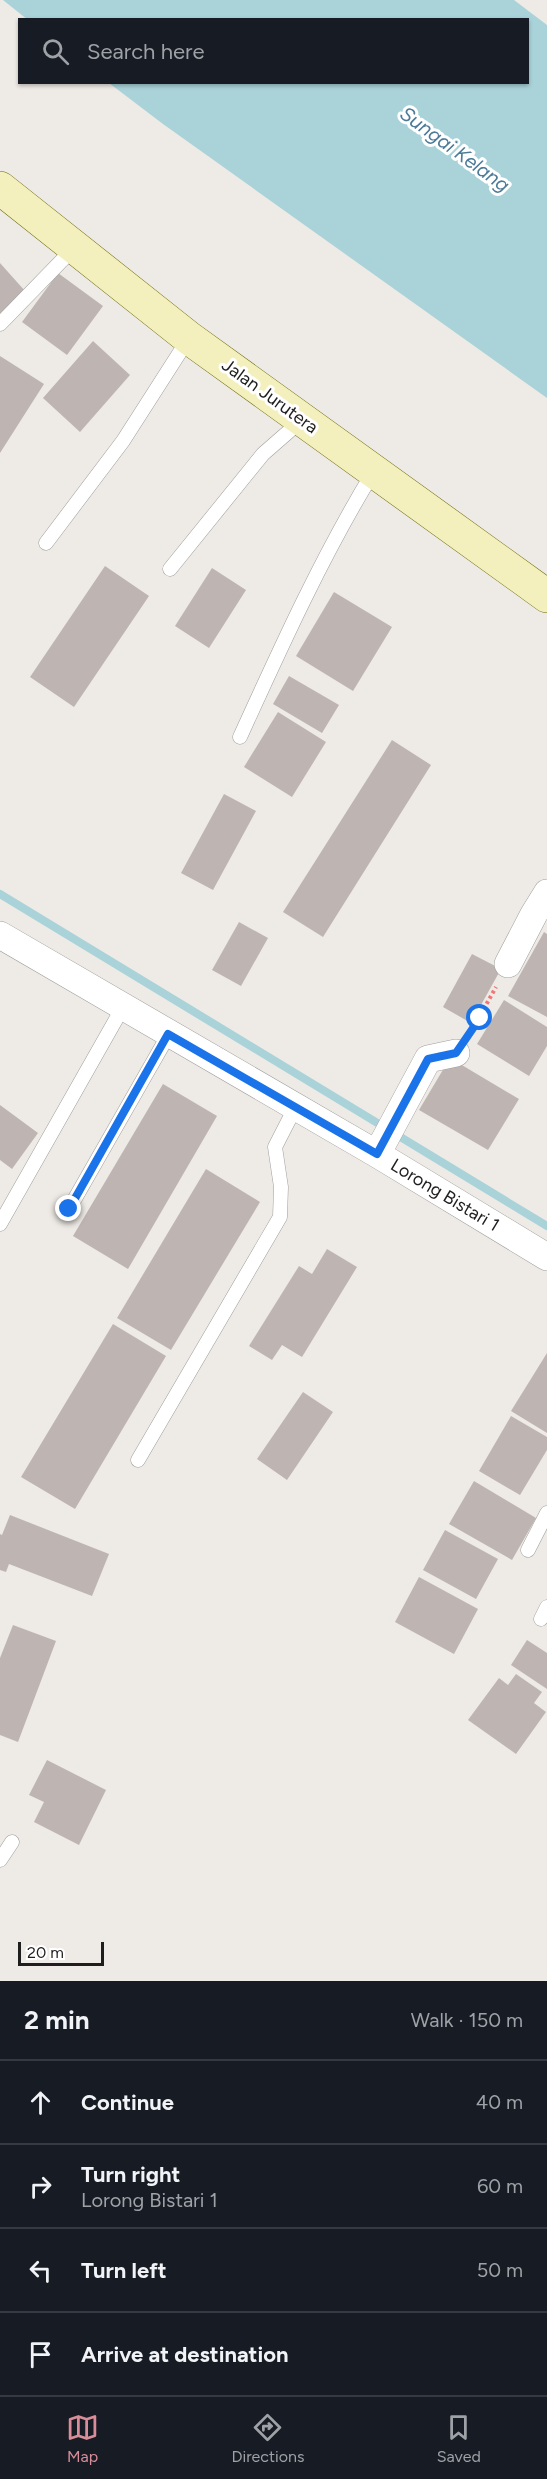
<!DOCTYPE html>
<html lang="en">
<head>
<meta charset="utf-8">
<style>
	:root { --surface:#171b24; --page:#242831; --text:#f1f3f6; --muted:#9ea1a6; --line:#363941; --accent:#d98d98 }
	body { margin:0; font-family:Figtree,sans-serif; background:var(--page); color:var(--text) }
	.scale { position:absolute; left:18px; bottom:15px; width:86px; box-sizing:border-box; padding-left:6px; border:3px solid #1e1e1e; border-top:0; font-size:16px; line-height:21px; white-space:nowrap; color:#1e1e1e; -webkit-text-stroke:4px #fff; paint-order:stroke }
	.stop { position:absolute; width:18px; height:18px; margin:-14px; border:4px solid #1a73e8; border-radius:50%; background:#fff }
	.stop.end { background:#1a73e8; border-color:#fff; box-shadow:0 2px 6px #0008 }
	.list { margin:0; padding:0; list-style:none }
	h2 { display:flex; justify-content:space-between; align-items:center; height:78px; margin:0; padding:0 24px; font-size:26px }
	h2 small { font-size:20px; font-weight:400; color:var(--muted) }
	.list li { display:grid; grid-template-columns:39px 1fr auto; gap:18px; align-items:center; box-sizing:border-box; height:84px; padding:0 24px; border-top:2px solid var(--line) }
	.list b { display:block; font-size:22px; white-space:nowrap }
	.list p { margin:0; font-size:20px; white-space:nowrap; color:var(--muted) }
	.list em { font-size:20px; font-style:normal; color:var(--muted) }
	.icon { flex:none; width:33px; height:33px; fill:none; stroke:currentColor; stroke-width:2; stroke-linecap:round; stroke-linejoin:round }
	.map { position:relative; flex:none; width:547px; height:1981px; overflow:hidden }
	.search { position:absolute; background:var(--surface); box-shadow:0 2px 4px #0004; left:18px; right:18px; top:18px; height:66px; display:flex; align-items:center; gap:15px; box-sizing:border-box; padding:0 21px; border-radius:0px; color:var(--muted); font-size:22px }
	.sheet { height:414px; background:var(--surface) }
	nav { display:flex; justify-content:space-around; align-items:center; box-sizing:border-box; height:84px; border-top:2px solid var(--line); background:var(--surface); font-size:16px; color:var(--muted) }
	nav a { display:grid; justify-items:center; gap:3px }
	nav .on { color:var(--accent) }
	.map>svg:first-child { display:block }
	.water { fill:#a9d3d9 }
	.lines { fill:none; stroke-linecap:round; stroke-linejoin:round }
	.stream { stroke:#a9d3d9; stroke-width:8 }
	.building { fill:#beb5b2 }
	.lane-casing { stroke:#9f9f9f; stroke-width:15 }
	.street-casing { stroke:#9f9f9f; stroke-width:28 }
	.secondary-casing { stroke:#6d6c0d; stroke-width:34 }
	.path { stroke:#ef7678; stroke-width:4; stroke-dasharray:3 3; stroke-linecap:butt }
	.lane { stroke:#fff; stroke-width:14 }
	.street { stroke:#fff; stroke-width:27 }
	.secondary { stroke:#f4f0bd; stroke-width:33 }
	.route { stroke:#1a73e8; stroke-width:8 }
	.labels { text-anchor:middle; dominant-baseline:central; stroke-width:6; stroke-linejoin:round; paint-order:stroke }
	.street-label { font-size:18px; fill:#1e1e1e; stroke:#fff }
	.water-label { font-size:20px; font-style:italic; fill:#4c7a97; stroke:#fff }
</style>
</head>
<body>
<div class="map">
<svg width="547" height="1981" viewBox="0 0 547 1981">
	<rect width="100%" height="100%" fill="#eeeae5"/>
	<path class="water" d="M3,0H514L547,25V398L163,124L109,83L528,82V20H28Z"/>
	<g class="lines">
		<path class="stream" d="M0,894L547,1226"/>
	</g>
	<path class="building" d="M0,263L25,291L0,314Z
		M58,273L103,306L67,355L22,322Z
		M93,341L130,375L80,432L43,398Z
		M0,356L44,384L0,453Z
		M105,566L149,596L74,707L30,677Z
		M212,568L246,590L209,648L175,626Z
		M334,592L392,627L353,691L296,656Z
		M289,676L339,705L322,733L273,704Z
		M278,712L326,742L292,797L244,767Z
		M392,740L431,765L323,937L283,912Z
		M224,794L256,811L213,890L181,873Z
		M239,922L268,938L241,986L212,970Z
		M544,932L547,934V1017L508,996Z
		M472,954L501,969L471,1023L443,1007Z
		M504,1000L547,1027V1046L529,1076L477,1044Z
		M450,1058L519,1099L488,1150L419,1110Z
		M163,1084L217,1116L128,1269L73,1236Z
		M0,1105L38,1133L12,1169L0,1160Z
		M206,1169L260,1202L171,1350L117,1318Z
		M327,1249L357,1267L302,1357L282,1345L272,1360L249,1346L299,1266L312,1274Z
		M113,1324L166,1356L75,1509L21,1477Z
		M547,1353V1433L511,1411Z
		M303,1392L333,1412L287,1480L257,1459Z
		M511,1416L547,1437V1450L520,1495L479,1471Z
		M474,1481L536,1518L512,1560L449,1524Z
		M10,1515L109,1554L92,1596L9,1564L6,1572L0,1570V1534L2,1535Z
		M445,1530L498,1559L476,1599L423,1570Z
		M419,1577L478,1609L454,1654L395,1622Z
		M13,1625L56,1641L18,1742L0,1735V1658Z
		M527,1640L547,1653V1689L511,1665Z
		M516,1674L542,1692L534,1703L546,1712L516,1754L468,1720L499,1678L508,1685Z
		M47,1760L106,1790L79,1845L34,1822L44,1802L29,1795Z"/>
	<g class="lines">
		<g class="lane-casing">
			<path id="lane" d="M0,324L75,247
				M46,543L123,441L189,338
				M170,569L263,454L303,419
				M240,737C281,647 322,556 374,471
				M69,1209L169,1034
				M0,1224L123,1007
				M138,1460L280,1217L281,1187L275,1147L295,1108
				M528,1550L547,1513
				M541,1619L547,1607
				M0,1860L12,1842"/>
		</g>
		<g class="street-casing">
			<path id="street" d="M0,935L377,1154L547,1257
				M508,964L534,914L547,893
				M377,1154L428,1059L456,1053"/>
		</g>
		<g class="secondary-casing">
			<path id="secondary" d="M0,188L189,338L547,596"/>
		</g>
		<path class="path" d="M472,1030L496,987"/>
		<use href="#lane" class="lane"/>
		<use href="#street" class="street"/>
		<use href="#secondary" class="secondary"/>
	</g>
	<g class="lines">
		<path class="route" d="M69,1209L168,1034L377,1154L428,1059L456,1053L480,1018"/>
	</g>
	<g class="labels">
		<g class="street-label">
			<text transform="translate(270 396) rotate(36)">Jalan Jurutera</text>
			<text transform="translate(445 1195) rotate(31)">Lorong Bistari 1</text>
		</g>
		<g class="water-label">
			<text transform="translate(455 149) rotate(36)">Sungai Kelang</text>
		</g>
	</g>
</svg>
<div class="scale">20 m</div>
<div class="stop" style="left:480px;top:1018px"></div>
<div class="stop end" style="left:69px;top:1209px"></div>
<div class="search"><svg class="icon" aria-label="search" viewBox="0 0 24 24"><circle cx="10" cy="10" r="6"/><path d="M15 15l6 6"/></svg>Search here</div>
</div>
<section class="sheet">
<h2>2 min<small>Walk · 150 m</small></h2>
<ul class="list">
<li><svg class="icon" aria-label="ahead" viewBox="0 0 24 24"><path d="M12 20V5M6 11l6-6 6 6"/></svg><div><b>Continue</b></div><em>40 m</em></li>
<li><svg class="icon" aria-label="right" viewBox="0 0 24 24"><path d="M7 20v-9h11M14 6l5 5-5 5"/></svg><div><b>Turn right</b><p>Lorong Bistari 1</p></div><em>60 m</em></li>
<li><svg class="icon" aria-label="left" viewBox="0 0 24 24"><path d="M17 20v-9H6M10 6l-5 5 5 5"/></svg><div><b>Turn left</b></div><em>50 m</em></li>
<li><svg class="icon" aria-label="arrive" viewBox="0 0 24 24"><path d="M6 21V4h12l-3 4 3 4H6"/></svg><div><b>Arrive at destination</b></div></li>
</ul>
</section>
<nav>
<a class="on"><svg class="icon" aria-label="map" viewBox="0 0 24 24"><path d="M3 6l6-2 6 2 6-2v14l-6 2-6-2-6 2zM9 4v14M15 6v14"/></svg>Map</a>
<a><svg class="icon" aria-label="directions" viewBox="0 0 24 24"><path d="M12 3l9 9-9 9-9-9zM9 14v-3h6M13 9l2 2-2 2"/></svg>Directions</a>
<a><svg class="icon" aria-label="saved" viewBox="0 0 24 24"><path d="M7 4h10v16l-5-4-5 4z"/></svg>Saved</a>
</nav>
</body>
</html>
